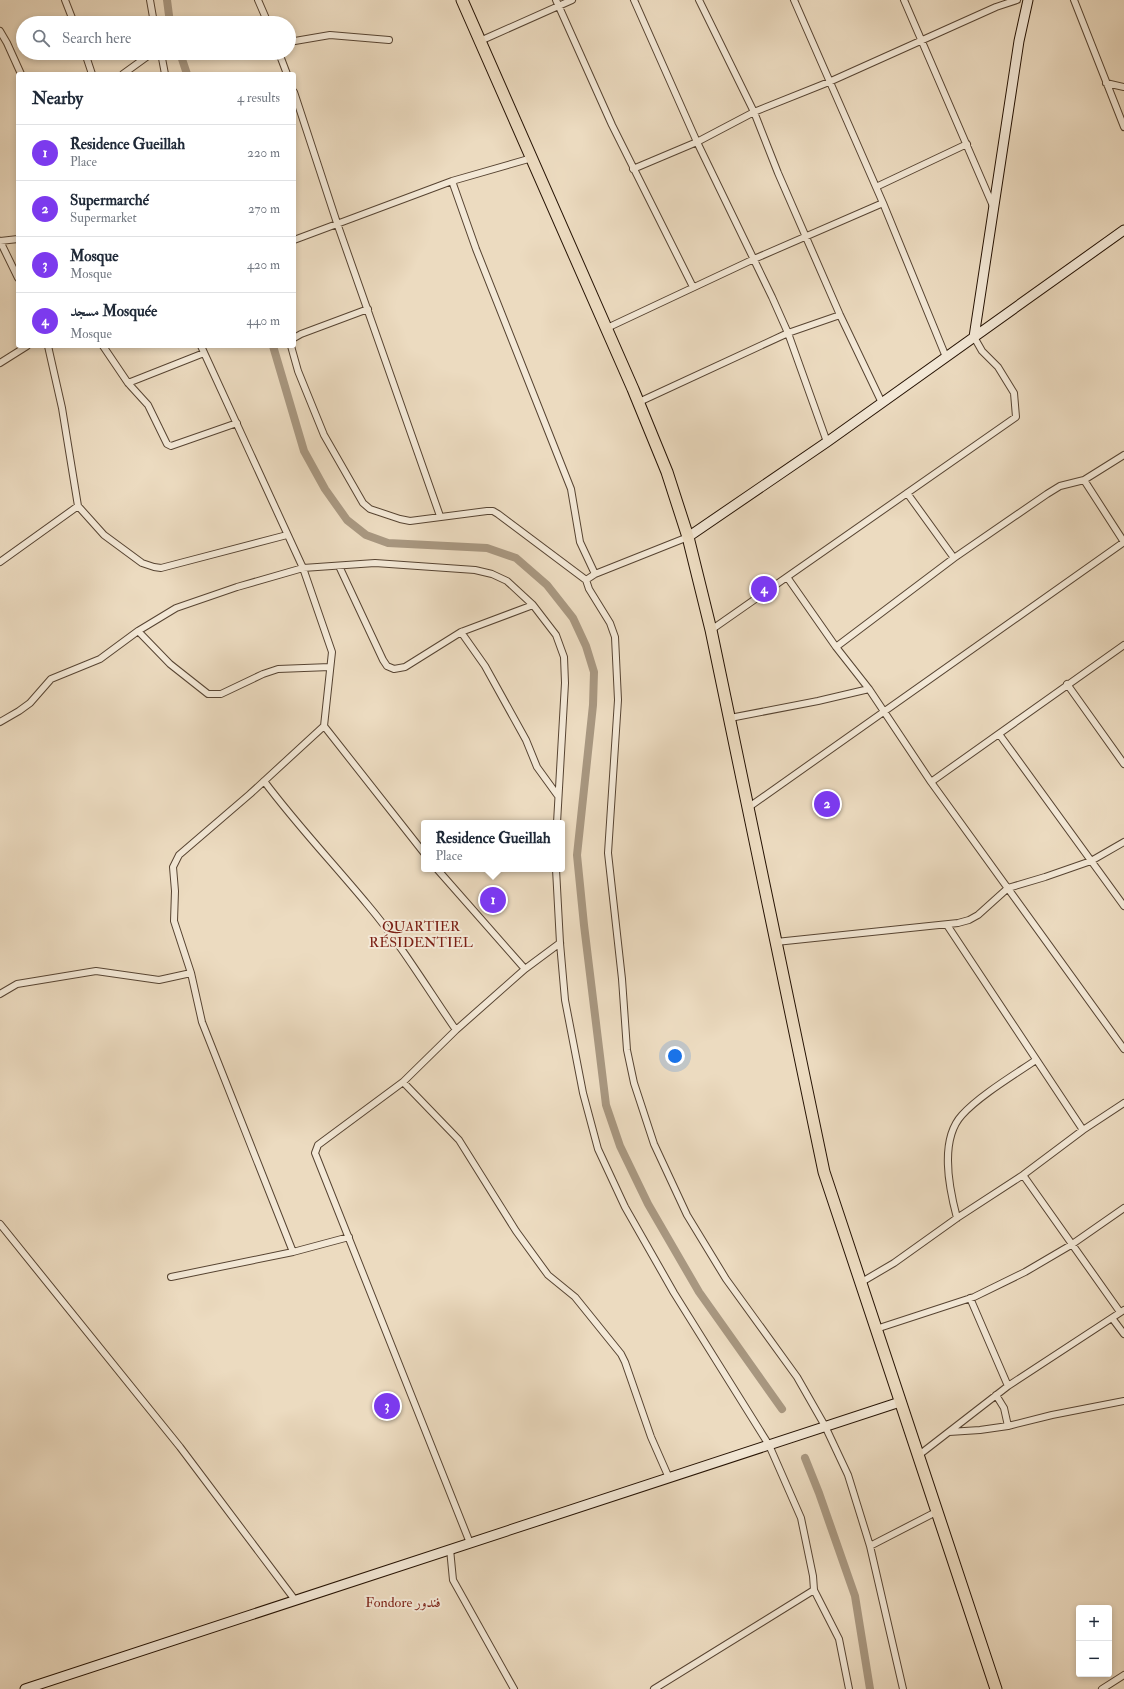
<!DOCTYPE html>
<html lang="en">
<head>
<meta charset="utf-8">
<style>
	:root { --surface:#fff; --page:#f6f6f7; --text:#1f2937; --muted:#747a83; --line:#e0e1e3; --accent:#7c3aed }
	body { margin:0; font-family:"IM FELL Double Pica",Amiri,serif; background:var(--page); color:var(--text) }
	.controls { position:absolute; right:12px; bottom:12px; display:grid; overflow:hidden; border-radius:4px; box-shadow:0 2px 6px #0003 }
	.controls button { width:36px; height:36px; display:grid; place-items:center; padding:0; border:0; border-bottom:1px solid var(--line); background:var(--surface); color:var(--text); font:20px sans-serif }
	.you { position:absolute; left:675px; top:1056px; width:14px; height:14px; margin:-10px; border:3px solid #fff; border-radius:50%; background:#1a73e8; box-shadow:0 0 0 6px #1a73e833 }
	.badge { display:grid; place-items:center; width:26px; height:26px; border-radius:50%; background:var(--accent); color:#fff; font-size:13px; font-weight:700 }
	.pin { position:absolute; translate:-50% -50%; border:2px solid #fff; box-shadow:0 1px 4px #0006 }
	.popup { position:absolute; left:421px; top:820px; width:144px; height:52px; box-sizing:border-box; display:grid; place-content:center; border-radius:4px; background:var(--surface); filter:drop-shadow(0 1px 3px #0005); font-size:13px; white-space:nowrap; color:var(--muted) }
	.popup b { font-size:15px; color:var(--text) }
	.popup::after { content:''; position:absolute; left:50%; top:100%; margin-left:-8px; border:8px solid transparent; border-top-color:var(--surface) }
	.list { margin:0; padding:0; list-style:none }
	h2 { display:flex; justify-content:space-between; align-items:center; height:52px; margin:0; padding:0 16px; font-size:17px }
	h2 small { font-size:13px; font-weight:400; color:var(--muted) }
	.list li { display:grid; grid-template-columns:26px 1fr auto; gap:12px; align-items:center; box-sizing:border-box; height:56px; padding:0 16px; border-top:1px solid var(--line) }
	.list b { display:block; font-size:15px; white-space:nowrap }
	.list p { margin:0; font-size:13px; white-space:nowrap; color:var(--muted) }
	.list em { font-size:13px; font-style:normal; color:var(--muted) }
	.icon { flex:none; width:22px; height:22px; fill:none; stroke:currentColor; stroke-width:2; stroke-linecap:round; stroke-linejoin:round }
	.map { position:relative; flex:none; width:1124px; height:1689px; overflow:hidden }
	.search { position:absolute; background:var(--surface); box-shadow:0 2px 6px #0003; left:16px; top:16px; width:280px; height:44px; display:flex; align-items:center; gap:10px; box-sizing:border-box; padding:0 14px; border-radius:22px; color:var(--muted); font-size:15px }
	.panel { position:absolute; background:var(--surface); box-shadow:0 2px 6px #0003; left:16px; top:72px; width:280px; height:276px; border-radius:4px }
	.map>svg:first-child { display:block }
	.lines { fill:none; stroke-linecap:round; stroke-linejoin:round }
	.canal { stroke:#a89780; stroke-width:8 }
	.street-casing { stroke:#574432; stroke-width:8 }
	.secondary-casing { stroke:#251203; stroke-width:11 }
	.highway-casing { stroke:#251203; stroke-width:13 }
	.street { stroke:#f3e8d6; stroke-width:6 }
	.secondary { stroke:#f3e8d6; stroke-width:9 }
	.highway { stroke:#ecdbc0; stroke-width:11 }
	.labels { text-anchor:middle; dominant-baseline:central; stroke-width:4; stroke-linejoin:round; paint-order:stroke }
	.neighbourhood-label { font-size:14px; fill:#7a1f14; stroke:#f3e8d6 }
</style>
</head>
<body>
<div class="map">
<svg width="1124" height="1689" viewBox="0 0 1124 1689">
	<rect width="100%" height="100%" fill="#ecdbc0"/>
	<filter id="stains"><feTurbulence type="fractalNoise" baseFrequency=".005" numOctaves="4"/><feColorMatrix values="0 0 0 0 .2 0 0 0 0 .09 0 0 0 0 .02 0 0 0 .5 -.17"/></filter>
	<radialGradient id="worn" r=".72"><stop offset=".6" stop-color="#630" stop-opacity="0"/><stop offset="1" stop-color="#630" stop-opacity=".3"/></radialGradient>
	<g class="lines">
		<path class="canal" d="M167,0L170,23
			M180,53L187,74
			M273,346L304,451L325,489L347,520L366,535L388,543L487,548L516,558L547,585L573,618L586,646L594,672L593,705L577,855L584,925L606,1105L620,1146L648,1204L699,1292L782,1409
			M805,1458L819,1493L855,1596L870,1689"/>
		<g class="street-casing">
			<path id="street" d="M65,0L74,23
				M150,0L154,23
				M258,0L268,23
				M556,0L612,125L693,287
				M634,0L697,142L772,297L788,333L827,442
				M699,0L754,112L778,173L840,315L882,403
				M794,0L883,203L946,357
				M904,0L993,206
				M1074,0L1124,127
				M0,31L7,43L21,74
				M480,41L572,0
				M289,42L330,35L389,40
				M85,53L92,74
				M161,53L165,74
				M279,53L287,74
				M123,74L152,53
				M1106,83L1124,87
				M294,92L337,223L440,516
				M633,169L697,142L754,112L829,82L996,7L1017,0
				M452,181L476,249L571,489L580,542L595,574
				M876,187L967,144
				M294,240L452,181L532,158
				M0,241L18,278
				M0,241L18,239
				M607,328L754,259L883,203
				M294,338L301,334L368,309
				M48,346L62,408L78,506L104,535L142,563L154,567L161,568L287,535
				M103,346L128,383L148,405L167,444L171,446L237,423
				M201,346L303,568L332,652L324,726L250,794L179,855L173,867L175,891L174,921L191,973L202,1022L293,1252
				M291,346L298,371L324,435L363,503L370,509L400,519L410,521L487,511H493L498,514L586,580L589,589L610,623L615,637L618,700L608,853L622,979L627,1050L634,1083L654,1144L687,1215L726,1279L797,1377L825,1426L848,1475L870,1546L903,1689
				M0,363L27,346
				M128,383L204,353
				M639,402L788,333L840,315
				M1124,455L1084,480L1060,486L1047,494L954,558L836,647L869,689L931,782L1124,1049
				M1084,480L1124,542
				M907,493L954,558
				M0,562L78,506
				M339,566L383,660L387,666L394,669L405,667L461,632L533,605
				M787,577L836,647
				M586,580L595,574L688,537
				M711,630L1016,417L1014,393L998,367L982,351L974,337
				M138,631L170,664L208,694H221L263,674L278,669L330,667
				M461,632L485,666L526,740L537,767L558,796
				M1067,684L1124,764
				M730,718L818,701L869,689
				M0,722L19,711L30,703L51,679L100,659L138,631L176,608L237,587L303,568L375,563L475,570L492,574L507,581L533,605L556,635L564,657L565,683L557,823
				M324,726L424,853
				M999,734L1124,906
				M264,781C296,824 333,863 367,904C400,943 427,988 456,1030L403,1082L318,1145L315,1153L470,1543
				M931,782L1124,645
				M749,807L1124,542
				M437,869L525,969
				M556,869L560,943L565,1000L583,1093L598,1149L625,1207L674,1293L769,1445L801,1518L813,1576L814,1590L839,1639L849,1689
				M947,925L1083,1130
				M776,942L958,923L969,920L978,915L1008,888L1045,877L1091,861L1124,842
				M0,994L17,984L96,971L159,980L191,973
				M456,1030L525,969L560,943
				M403,1082L459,1140L516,1231L548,1275L575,1297L621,1354L625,1362L651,1437L669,1478
				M1023,1175L1120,1312
				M957,1218C949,1188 939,1140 962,1115C979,1096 1014,1075 1036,1060
				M0,1224L180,1447L295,1600
				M171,1277L293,1252L349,1237
				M860,1283L894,1263L957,1218L1023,1175L1083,1130L1124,1103
				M970,1298L1008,1386
				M1112,1318L1124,1334
				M876,1329L974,1297L1025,1272L1071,1245L1124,1208
				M996,1395L1004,1408L1008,1426
				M949,1432L980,1430L1008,1426L1052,1415L1124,1401
				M919,1455L1008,1386L1124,1310
				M870,1546L936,1512
				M450,1549L453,1580L514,1689
				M654,1689L814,1590
				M1102,1689L1124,1675"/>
		</g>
		<g class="secondary-casing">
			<path id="secondary" d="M974,337L1019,41L1028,0
				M688,537L827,442L1124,230
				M25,1689L900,1402"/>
		</g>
		<g class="highway-casing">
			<path id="highway" d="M462,0L633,389L667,472L688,537L711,630L824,1172L996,1689"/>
		</g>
		<use href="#street" class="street"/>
		<use href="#secondary" class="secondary"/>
		<use href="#highway" class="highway"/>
	</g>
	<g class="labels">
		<g class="neighbourhood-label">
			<text x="421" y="926">QUARTIER<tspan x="421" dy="16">RÉSIDENTIEL</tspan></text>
			<text x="403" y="1602">Fondore فندور</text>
		</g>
	</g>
	<rect width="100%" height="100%" filter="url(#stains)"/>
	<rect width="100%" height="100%" fill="url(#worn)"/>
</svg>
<div class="controls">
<button>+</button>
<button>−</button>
</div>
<div class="you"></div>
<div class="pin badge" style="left:493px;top:900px">1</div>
<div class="popup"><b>Residence Gueillah</b>Place</div>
<div class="pin badge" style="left:827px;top:804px">2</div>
<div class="pin badge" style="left:387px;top:1406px">3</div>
<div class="pin badge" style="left:764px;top:589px">4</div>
<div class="search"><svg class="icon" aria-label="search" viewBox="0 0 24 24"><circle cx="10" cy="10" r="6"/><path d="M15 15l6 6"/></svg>Search here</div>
<section class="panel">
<h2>Nearby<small>4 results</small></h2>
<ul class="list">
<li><span class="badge">1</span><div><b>Residence Gueillah</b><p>Place</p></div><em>220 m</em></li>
<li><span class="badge">2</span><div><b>Supermarché</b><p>Supermarket</p></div><em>270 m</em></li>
<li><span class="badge">3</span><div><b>Mosque</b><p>Mosque</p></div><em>420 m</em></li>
<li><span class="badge">4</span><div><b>مسجد Mosquée</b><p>Mosque</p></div><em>440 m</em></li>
</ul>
</section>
</div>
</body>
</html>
